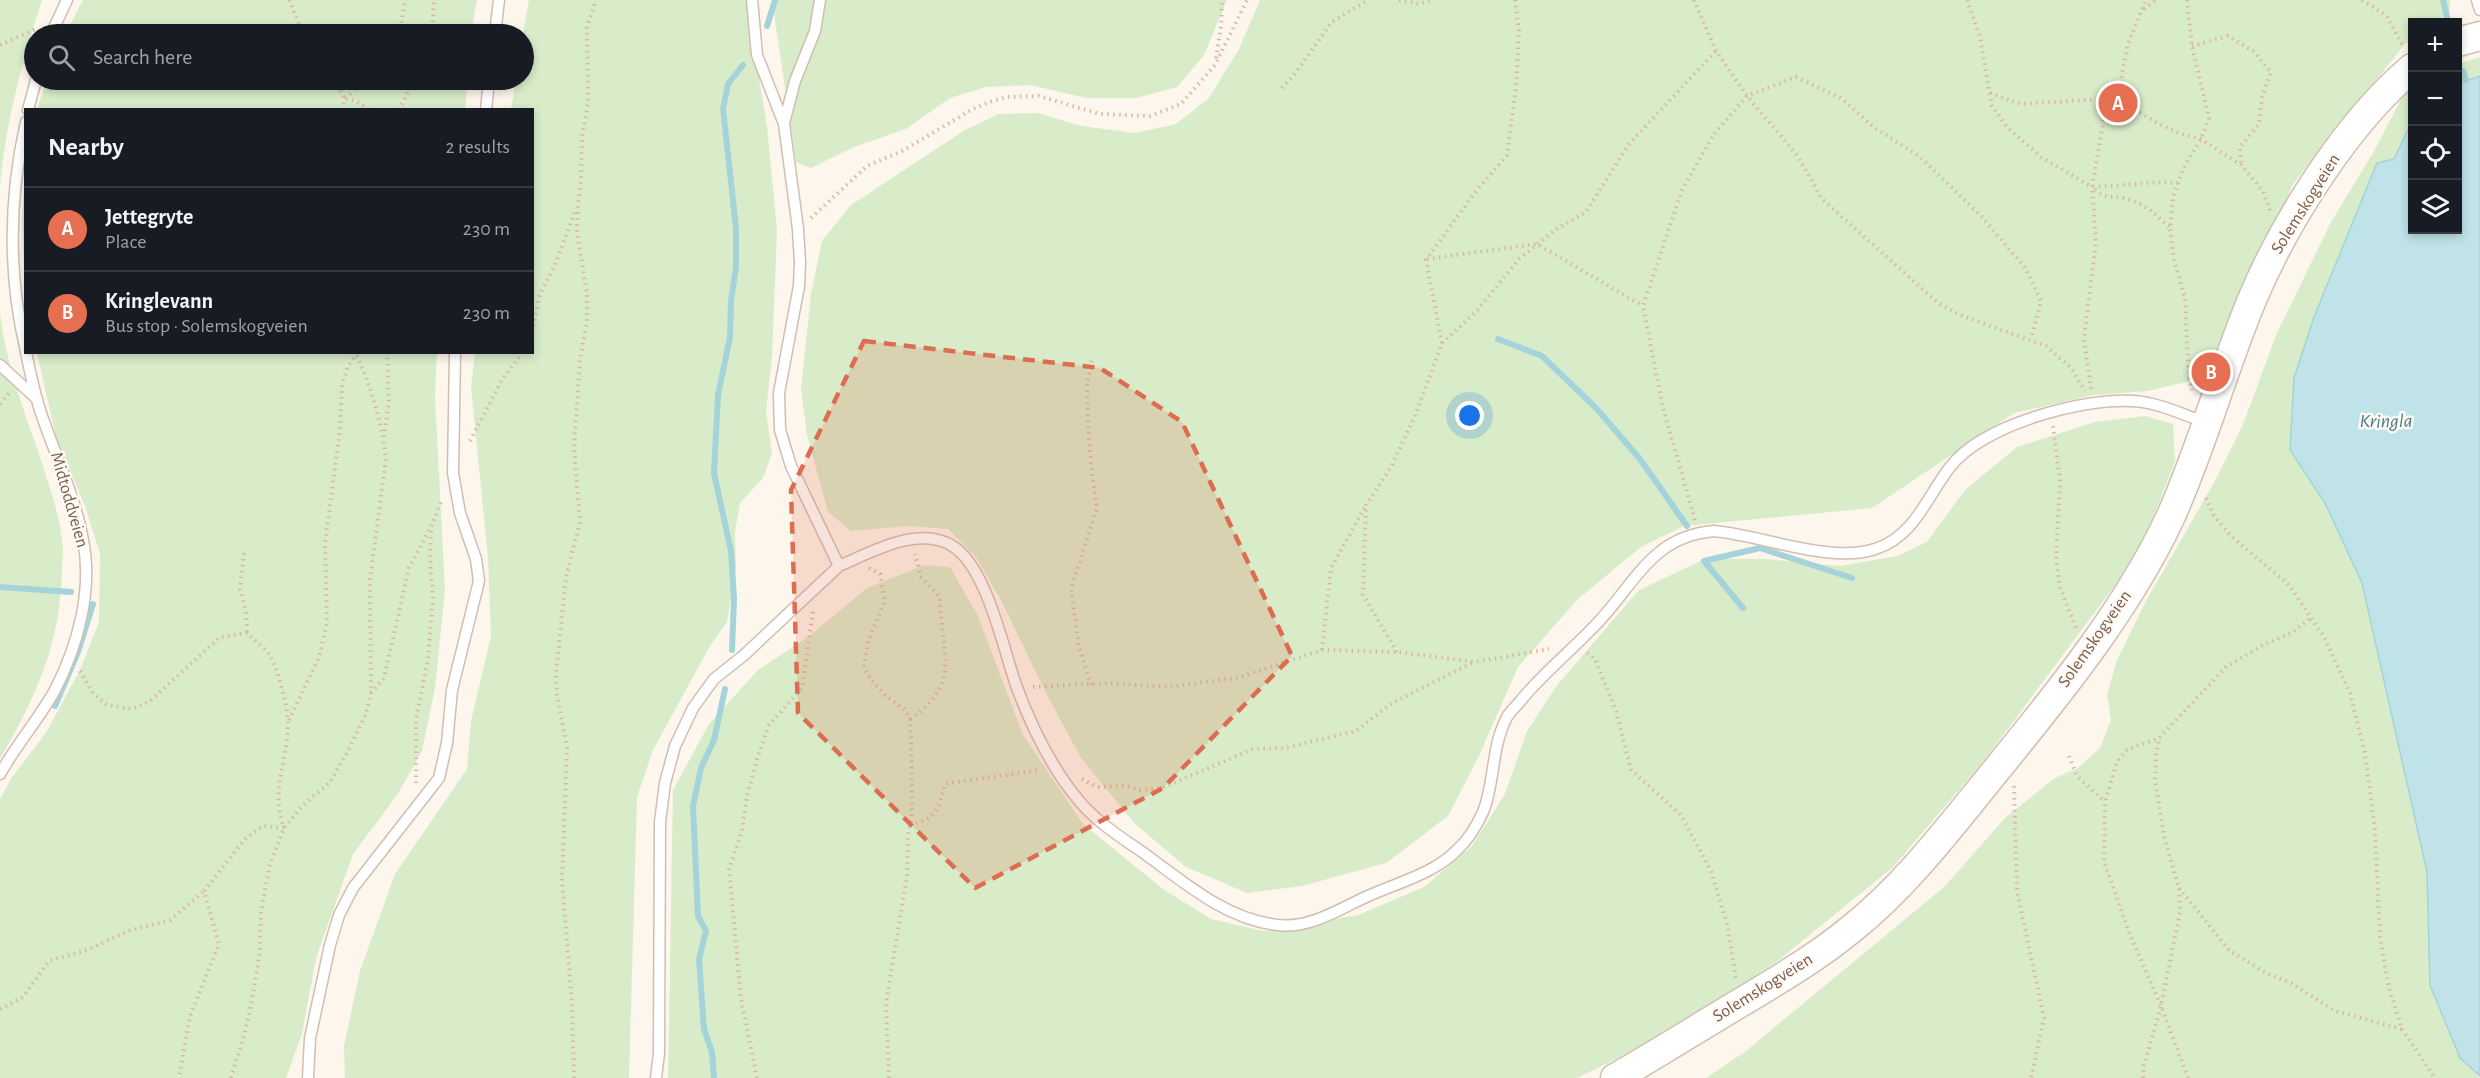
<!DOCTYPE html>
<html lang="en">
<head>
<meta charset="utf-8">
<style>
	:root { --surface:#171b24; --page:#20242c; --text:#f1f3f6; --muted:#9ea1a6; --line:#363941; --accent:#e76f51 }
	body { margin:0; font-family:"Alegreya Sans",sans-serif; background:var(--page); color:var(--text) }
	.controls { position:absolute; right:18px; top:18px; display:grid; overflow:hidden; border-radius:0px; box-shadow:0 3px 9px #0003 }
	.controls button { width:54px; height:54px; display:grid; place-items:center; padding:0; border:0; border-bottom:2px solid var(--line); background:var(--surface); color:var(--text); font:30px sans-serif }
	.you { position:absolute; left:1470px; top:416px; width:21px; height:21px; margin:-15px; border:4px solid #fff; border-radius:50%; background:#1a73e8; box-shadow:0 0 0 9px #1a73e833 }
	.badge { display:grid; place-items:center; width:39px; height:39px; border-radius:50%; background:var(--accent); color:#fff; font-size:20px; font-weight:700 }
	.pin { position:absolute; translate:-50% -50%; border:3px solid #fff; box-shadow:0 2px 6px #0006 }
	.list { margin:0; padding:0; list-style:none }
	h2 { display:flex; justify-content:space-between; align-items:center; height:78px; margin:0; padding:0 24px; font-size:26px }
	h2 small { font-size:20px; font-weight:400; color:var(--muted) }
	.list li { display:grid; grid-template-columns:39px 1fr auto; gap:18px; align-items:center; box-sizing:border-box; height:84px; padding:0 24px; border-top:2px solid var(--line) }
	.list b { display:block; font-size:22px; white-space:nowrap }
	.list p { margin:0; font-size:20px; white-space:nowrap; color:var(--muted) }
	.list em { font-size:20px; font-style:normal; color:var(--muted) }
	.icon { flex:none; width:33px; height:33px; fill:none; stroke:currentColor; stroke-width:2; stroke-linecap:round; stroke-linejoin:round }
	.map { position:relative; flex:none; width:2480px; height:1078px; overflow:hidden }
	.search { position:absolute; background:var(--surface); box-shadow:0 3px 9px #0003; left:24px; top:24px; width:510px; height:66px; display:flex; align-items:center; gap:15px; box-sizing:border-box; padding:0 21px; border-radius:33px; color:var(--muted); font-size:22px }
	.panel { position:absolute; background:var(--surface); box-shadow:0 3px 9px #0003; left:24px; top:108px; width:510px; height:246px; border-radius:0px }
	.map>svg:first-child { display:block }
	.green { fill:#d8ecc9 }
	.water { fill:#bfe3e8; stroke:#a5d3da; stroke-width:1.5 }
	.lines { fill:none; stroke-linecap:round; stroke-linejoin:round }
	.stream { stroke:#a5d3da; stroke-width:6 }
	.service-casing { stroke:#d1beb0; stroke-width:13 }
	.tertiary-casing { stroke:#d1beb0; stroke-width:31 }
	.path { stroke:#d9b8a5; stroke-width:4; stroke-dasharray:1.5 4.5; stroke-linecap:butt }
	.service { stroke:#fff; stroke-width:10 }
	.tertiary { stroke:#fff; stroke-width:28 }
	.marked { fill:#dc6d51; fill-opacity:0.2; stroke:#dc6d51; stroke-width:4.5; stroke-dasharray:12 8; stroke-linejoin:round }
	.labels { text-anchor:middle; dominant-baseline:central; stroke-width:5; stroke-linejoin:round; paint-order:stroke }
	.street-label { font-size:18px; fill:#7a5c4d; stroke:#fffaf3 }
	.water-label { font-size:20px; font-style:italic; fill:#437c86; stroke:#fffaf3 }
</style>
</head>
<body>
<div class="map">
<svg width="2480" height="1078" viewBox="0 0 2480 1078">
	<rect width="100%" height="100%" fill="#fdf6ec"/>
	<path class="green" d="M0,0H42C22,63 5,124 0,189Z
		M83,0H477L471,34H65Z
		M529,0H746L767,126L777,230L772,358L766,411L772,453L763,478L740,503L735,532L736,568L727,622L710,646L653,750L637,797L629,1078H345L344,1046L360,971L395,874L467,769L471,721L491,636L488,558L471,387L475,353L532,352V110L511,109L516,80H524L523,34Z
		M772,0H1227L1204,55L1177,87L1137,98H1086L1030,85L986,87L950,98L906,129L854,147L811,168L796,162Z
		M1260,0H2450V12L2436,22H2412V39L2405,44L2293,184L2227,337L2195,380L2147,391L2094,395L2014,413L1872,508L1684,526L1641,547L1577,600L1518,667L1479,756L1448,816L1386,863L1302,886L1247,893L1186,867L1135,824L1081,758L1045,691L1001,600L976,557L948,529L907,526L851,531L828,512L807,435L801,389L811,294L822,241L851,205L965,130L999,114L1038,113L1081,126L1135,133L1176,124L1209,98L1239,49Z
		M2480,57V76L2458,84V64Z
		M47,80H468L465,109H37Z
		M2412,83V121L2394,159L2290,450L2325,503L2362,583L2427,872L2430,985L2460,1058L2480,1078H1706L1746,1051L1944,887L2006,817L2055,778L2078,768L2100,748L2111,720L2107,695L2117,660L2146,601L2216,479L2242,427L2277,333L2331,222L2373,153L2408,86Z
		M25,179V279L22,220Z
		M0,312C6,371 31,426 48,482C54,500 60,521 62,540C64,550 62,561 62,571C60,645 36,697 0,759Z
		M37,353H437L435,397L445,590L435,688L422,751L398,794L353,854L316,958L302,1034L286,1078H0V799L12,777L46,733L80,670L99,622L100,554L85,506L56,437Z
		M2145,416L2173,424L2175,462L2139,553L1986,758L1893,867L1780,959L1673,1031L1577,1078H668L673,790L709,724L758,670L808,637L867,588L924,565L950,567L978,616L1023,735L1083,824L1163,889L1211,919L1263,931L1358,915L1424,887L1472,846L1505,794L1527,731L1558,684L1639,590L1705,559H1765L1840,566L1897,556L1927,542L1965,490L2017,447L2095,422Z"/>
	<path class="water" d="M2480,76V1076L2460,1058L2430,985L2427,872L2362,583L2325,503L2290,450L2294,378L2314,317L2377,163L2394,159L2412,121V230H2458V84Z"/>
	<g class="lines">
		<path class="stream" d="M2443,0L2447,17
			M767,26L775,0
			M2463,71L2466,80
			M1498,339L1542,356L1596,408L1640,459L1687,526
			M0,587L71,592
			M1743,608L1704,561L1760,548L1852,578
			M732,650L734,599L731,551L714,473L718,395L730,337L731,301L736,267V228L723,109L728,84L743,65
			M55,706L78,652L93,604
			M714,1078L712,1052L704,1029L699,959L706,931L698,916L693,806L701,768L714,740L725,689"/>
		<g class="service-casing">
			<path id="service" d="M752,0L757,55L784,124L798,229L800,263L799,286L779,393L780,430L791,466L839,566
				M2477,0L2480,10
				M51,34L67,0
				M495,34L499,0
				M28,110L36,80
				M486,110L489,80
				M26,122C9,197 8,276 26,351
				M784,123L795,81L815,31L820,0
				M0,365L37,399
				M0,774C16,745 39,719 55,690C78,645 93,590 83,540C75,495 54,453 40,410C34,392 30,372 26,352
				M308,1078L310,1038L330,945L339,915L353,888L439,778L447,743L452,690L479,581L476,559L460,513L453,473L455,352
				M656,1078L659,1053L660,822L665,783L675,746L693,708L714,679L743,656L839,566C872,552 920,524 954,547C987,569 1003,648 1016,685C1031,726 1052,769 1080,802C1098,823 1122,838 1145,854C1185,883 1227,920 1278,925C1310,929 1341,908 1368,896C1399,882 1434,874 1458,849C1469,839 1477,825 1483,812C1495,782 1491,749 1506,719C1509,712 1517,706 1522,699C1546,670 1577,646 1602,618C1622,596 1638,569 1661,551C1677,538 1694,533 1714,531C1761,535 1831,564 1875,549C1914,537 1927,497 1950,467C1982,425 2081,398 2133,401C2157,402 2184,415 2207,423"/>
		</g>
		<g class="tertiary-casing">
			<path id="tertiary" d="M2458,42L2480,36
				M1615,1078C1657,1054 1698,1028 1740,1003C1778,980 1816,958 1850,930C1904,887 1946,832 1989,779C2054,699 2126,612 2170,518C2203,445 2223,368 2254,295C2287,218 2348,122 2412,68"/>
		</g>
		<path class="path" d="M289,0L299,24L307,34
			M1399,0L1419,4L1432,0
			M1694,0L1716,51L1747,96L1797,155L1822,199L1937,302L1960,315L2046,346L2071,368L2085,391
			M1967,0L1980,37L1992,106L2007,127L2041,157L2092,187
			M2187,0L2192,46L2209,118L2201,139L2185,165L2173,197L2170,228L2174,260L2185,298L2188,367L2192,390
			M2362,0L2387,16L2404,48
			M2144,9L2156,0
			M397,34L401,25L405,0
			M432,34L434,0
			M0,45L38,28
			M2192,46L2228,36L2253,51L2271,72L2262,97L2259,124L2240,147L2241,164
			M1216,58L1221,26L1222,0
			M335,80L345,99
			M1282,88L1294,75L1332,22L1368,0
			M1990,93L2021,104L2117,98L2155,122L2181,134L2201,139L2241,165L2263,191L2270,211
			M346,99L356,101L369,110
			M342,110L345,99L364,80
			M399,110L414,80
			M811,218L867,166L902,151L973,109L989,102L1007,97L1039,96L1100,114L1150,116L1181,104L1215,65L1247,0
			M2169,227C2158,216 2147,206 2131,200C2113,193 2110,203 2092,187C2121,186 2150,181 2178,183
			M1427,259L1537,244L1643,306
			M532,332L540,294L555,265L576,208
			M1442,343L1475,313L1519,259L1555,230L1586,212L1628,145L1716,51
			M2091,389L2084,338L2096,242L2092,187L2104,118L2117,98L2128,44L2146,0
			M0,404L9,393
			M2053,426L2060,481L2056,561L2060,587L2076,628
			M384,437L389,401L387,352
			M470,441L503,378L523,352
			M2206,498L2214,516L2231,536L2289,585L2324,637L2350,693L2365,754L2375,830L2380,937L2389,988L2402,1029L2435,1078
			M1695,520L1663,408L1643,306L1682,190L1714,134L1747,96L1796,77L1841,98L1876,129L1919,156L1982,217L2026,269L2041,301L2031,339
			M244,553L240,589L246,613L247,633
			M869,568L880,574L885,601L868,641L864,667L871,680L885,695L905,710L910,719L911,738L912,813L908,836L907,876L886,1003L889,1078
			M1322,650L1331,568L1366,505
			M1397,652L1363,595L1366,505L1391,467L1415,416L1442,343L1426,260L1473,195L1507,155L1516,88L1519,31L1515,0
			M1587,653L1595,659L1616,711L1631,770L1681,815L1711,871L1727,924L1736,978
			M80,671L93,693L107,705L132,709L149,702L220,637L247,633C254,640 264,647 270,656C278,668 288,708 288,723C288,761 270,789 284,828L262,826L245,839L204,891L219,944L190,1016L179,1078
			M1091,685L1079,646L1071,589L1097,508L1091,465L1088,422L1087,385L1092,359
			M1033,687L1106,683L1170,687L1240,677L1322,650L1398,652L1475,662L1549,649
			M371,693L384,678L409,568L431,527L441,502
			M910,719C964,683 940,650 940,597L921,577L915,554
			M289,720L319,657L327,623L325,543L340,430L342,384L348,366L357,353
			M2069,756L2077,776L2105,802
			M1082,779L1097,787L1126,786L1140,790L1162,788L1253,749L1285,748L1356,731L1392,703L1474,662
			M416,783V719L428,659L433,598L430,559L431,531
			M2014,786L2017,891L2044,1018L2031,1078
			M910,825C937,819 939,808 945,784L1039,770
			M2179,888L2229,950L2266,973L2291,983L2335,1011L2402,1029
			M0,1009L23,997L49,961L87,950L128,931L170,920L204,891
			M231,1078L246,1029L254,989L260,949L261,911L270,864L284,828L301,807L330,782L347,753L365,716L371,693L370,579L386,459C382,424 371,385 355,352
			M574,1078L572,1004L562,881L567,748L557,694L556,673L566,577L580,522L574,448L580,360L587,321V294L577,233L578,205L581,179L582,137L588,103L587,27L596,0
			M757,1078L741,999L729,869L742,831L747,796L757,759L769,725L802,688L813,611
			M2143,1078L2144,1065L2161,1006L2180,912L2179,888L2164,836L2155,780L2156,755L2159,739
			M2188,1078L2161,1006L2130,935L2104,862L2105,802L2117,762L2127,750L2159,738L2226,667L2263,645L2291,633L2312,617"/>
		<use href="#service" class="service"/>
		<use href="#tertiary" class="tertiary"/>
	</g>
	<path class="marked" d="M864,341L1100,368L1182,422L1292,656L1163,788L975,888L798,713L791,490Z"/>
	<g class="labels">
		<g class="street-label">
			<text transform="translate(2306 204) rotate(-58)">Solemskogveien</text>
			<text transform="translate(69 500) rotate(74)">Midtoddveien</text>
			<text transform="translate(2095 639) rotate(-55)">Solemskogveien</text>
			<text transform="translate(1763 988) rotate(-32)">Solemskogveien</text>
		</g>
		<g class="water-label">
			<text x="2386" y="421">Kringla</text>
		</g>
	</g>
</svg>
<div class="controls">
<button>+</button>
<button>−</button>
<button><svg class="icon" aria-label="locate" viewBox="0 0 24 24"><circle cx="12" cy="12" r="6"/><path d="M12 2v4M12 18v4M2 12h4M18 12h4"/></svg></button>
<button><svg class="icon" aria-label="layers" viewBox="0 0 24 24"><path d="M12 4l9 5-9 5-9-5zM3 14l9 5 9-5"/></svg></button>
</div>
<div class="you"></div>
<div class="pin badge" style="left:2118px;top:103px">A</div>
<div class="pin badge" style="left:2211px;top:372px">B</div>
<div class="search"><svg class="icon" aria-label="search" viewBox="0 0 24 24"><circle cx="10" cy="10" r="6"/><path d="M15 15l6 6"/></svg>Search here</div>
<section class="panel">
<h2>Nearby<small>2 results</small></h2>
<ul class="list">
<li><span class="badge">A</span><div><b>Jettegryte</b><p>Place</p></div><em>230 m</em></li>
<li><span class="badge">B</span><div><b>Kringlevann</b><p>Bus stop · Solemskogveien</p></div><em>230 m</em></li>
</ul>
</section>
</div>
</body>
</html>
